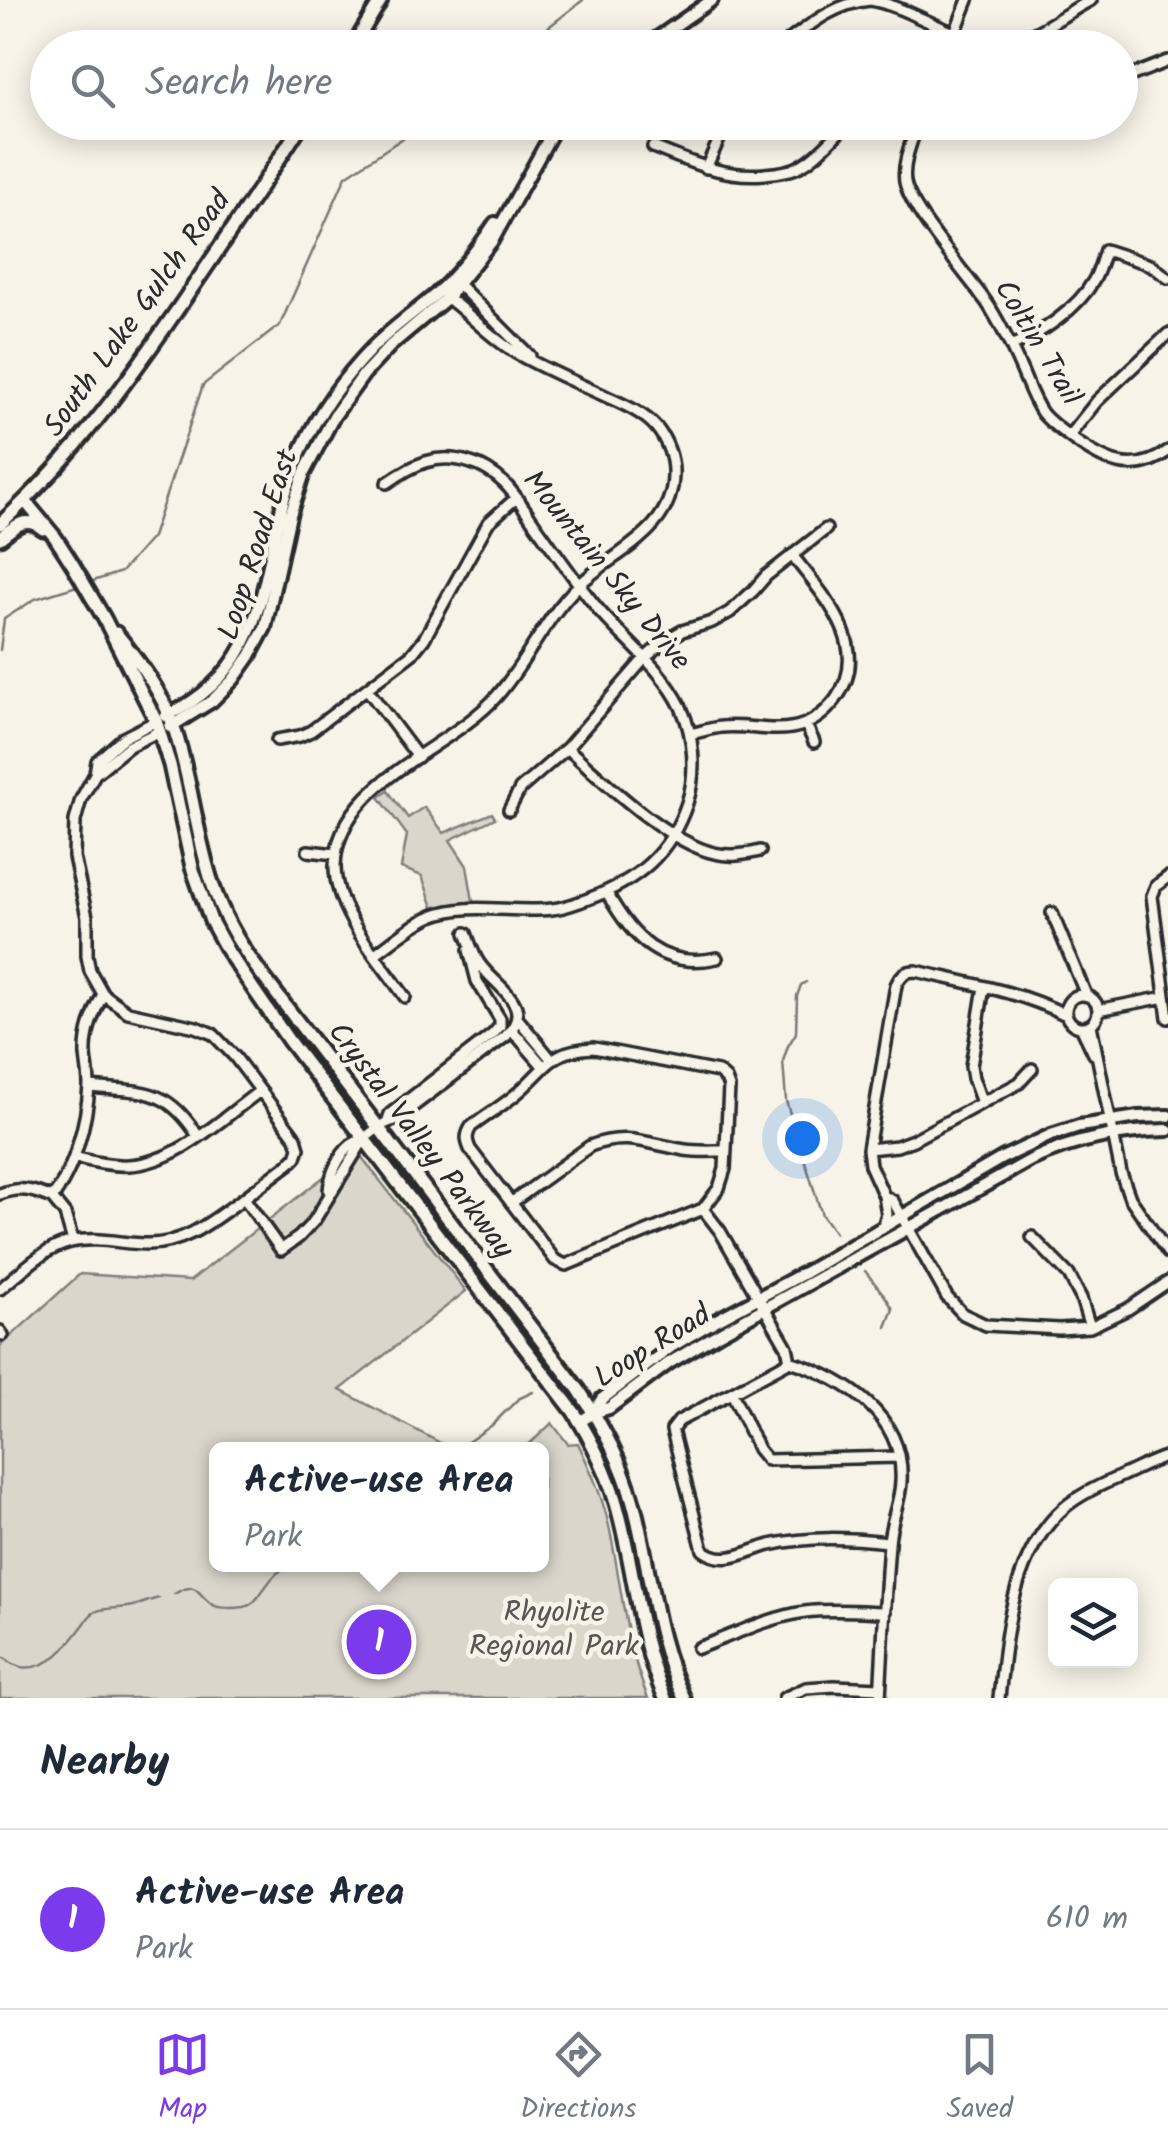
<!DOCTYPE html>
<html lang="en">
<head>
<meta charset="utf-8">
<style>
	:root { --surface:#fff; --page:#f6f6f7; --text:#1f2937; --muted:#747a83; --line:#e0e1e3; --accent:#7c3aed }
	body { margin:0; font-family:Kalam,sans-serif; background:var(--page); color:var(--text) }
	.controls { position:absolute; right:30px; bottom:30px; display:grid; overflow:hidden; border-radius:15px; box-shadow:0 5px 25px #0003 }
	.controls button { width:90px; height:90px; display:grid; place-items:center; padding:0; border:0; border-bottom:2px solid var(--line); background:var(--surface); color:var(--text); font:50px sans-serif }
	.you { position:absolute; left:802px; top:1138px; width:35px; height:35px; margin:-25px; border:8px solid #fff; border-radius:50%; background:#1a73e8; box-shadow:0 0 0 15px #1a73e833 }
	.badge { display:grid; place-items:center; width:65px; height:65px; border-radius:50%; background:var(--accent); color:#fff; font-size:32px; font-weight:700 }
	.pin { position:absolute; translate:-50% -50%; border:5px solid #fff; box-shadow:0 2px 10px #0006 }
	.popup { position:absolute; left:209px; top:1442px; width:340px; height:130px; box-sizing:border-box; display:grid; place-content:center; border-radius:15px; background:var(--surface); filter:drop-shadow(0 2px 8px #0005); font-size:32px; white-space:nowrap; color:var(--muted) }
	.popup b { font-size:38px; color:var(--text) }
	.popup::after { content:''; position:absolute; left:50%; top:100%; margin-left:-20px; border:20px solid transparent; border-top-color:var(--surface) }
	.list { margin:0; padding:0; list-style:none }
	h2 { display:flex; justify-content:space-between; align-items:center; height:130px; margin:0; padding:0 40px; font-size:42px }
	h2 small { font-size:32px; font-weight:400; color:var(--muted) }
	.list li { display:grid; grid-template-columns:65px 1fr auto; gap:30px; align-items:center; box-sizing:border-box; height:180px; padding:0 40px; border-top:2px solid var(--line) }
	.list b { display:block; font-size:38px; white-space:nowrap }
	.list p { margin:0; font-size:32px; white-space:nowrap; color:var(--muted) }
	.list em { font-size:32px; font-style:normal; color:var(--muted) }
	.icon { flex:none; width:55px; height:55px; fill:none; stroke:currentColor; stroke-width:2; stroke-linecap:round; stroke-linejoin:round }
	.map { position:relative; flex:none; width:1168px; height:1698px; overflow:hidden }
	.search { position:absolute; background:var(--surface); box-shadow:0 5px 25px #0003; left:30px; right:30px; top:30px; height:110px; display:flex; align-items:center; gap:25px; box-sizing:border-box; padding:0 35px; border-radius:55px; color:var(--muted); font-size:38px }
	.sheet { height:310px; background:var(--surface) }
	nav { display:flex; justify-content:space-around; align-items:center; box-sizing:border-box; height:140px; border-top:2px solid var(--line); background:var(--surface); font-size:28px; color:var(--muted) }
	nav a { display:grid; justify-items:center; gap:5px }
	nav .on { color:var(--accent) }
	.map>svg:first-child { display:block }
	.green { fill:#dad6cc; stroke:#82807c; stroke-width:2.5 }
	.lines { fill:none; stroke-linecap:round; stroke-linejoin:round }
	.stream { stroke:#7a7874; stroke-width:2.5 }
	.minor-casing { stroke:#2b2b2b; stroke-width:16 }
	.tertiary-casing { stroke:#2b2b2b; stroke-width:18 }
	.secondary-casing { stroke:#2b2b2b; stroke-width:19 }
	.minor { stroke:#f7f3e8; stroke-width:9 }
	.tertiary { stroke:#f7f3e8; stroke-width:10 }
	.secondary { stroke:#f7f3e8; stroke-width:11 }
	.labels { text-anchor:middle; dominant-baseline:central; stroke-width:9; stroke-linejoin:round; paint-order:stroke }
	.street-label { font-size:30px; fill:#2b2b2b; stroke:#f7f3e8 }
	.park-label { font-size:30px; fill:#575653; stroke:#f7f3e8 }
</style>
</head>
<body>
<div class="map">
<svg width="1168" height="1698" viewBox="0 0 1168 1698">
	<rect width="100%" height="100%" fill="#f7f3e8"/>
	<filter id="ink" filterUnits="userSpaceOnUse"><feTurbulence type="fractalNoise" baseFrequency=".01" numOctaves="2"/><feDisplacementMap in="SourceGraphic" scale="20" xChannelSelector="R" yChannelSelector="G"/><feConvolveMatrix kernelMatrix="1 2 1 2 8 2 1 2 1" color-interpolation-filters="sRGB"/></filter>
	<g filter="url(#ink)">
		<path class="green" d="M388,791L408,818L424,807L444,833L492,813L495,818L450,840L467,866L473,901L434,910L422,876L401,868L407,835L379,797Z
			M357,1151L466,1291L340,1390L452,1449L216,1450V1564H542V1450L524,1449L552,1423L568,1444L578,1443C591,1471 604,1500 610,1531C622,1587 625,1644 648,1698H0V1346L80,1274L190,1281Z"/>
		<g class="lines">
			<path class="stream" d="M522,48L583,0
				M90,582L121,572L152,537L203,385L280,325L346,176L427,122
				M0,650L4,619L35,599L77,586
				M806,982L801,985L797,996L796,1033L788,1046L783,1061L786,1101L822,1215L835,1233
				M865,1271L885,1296L893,1309L886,1327
				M456,1450L491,1426L518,1399L533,1392
				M174,1594C200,1579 195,1594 213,1605C219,1609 236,1608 244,1607C264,1603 266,1568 298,1564
				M0,1655C6,1659 14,1666 21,1667C50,1672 71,1642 85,1623C95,1603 114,1611 133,1606C142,1604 150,1600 159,1598"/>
			<g class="minor-casing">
				<path id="minor" d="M871,0C912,7 971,52 1009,43C1034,38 1067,12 1091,0
					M779,48C807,27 834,3 870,0
					M949,48L968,0
					M1120,80L1168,61
					M918,122C912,141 902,163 905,182C910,210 968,276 987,303C1001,324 1012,348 1022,371C1028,385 1033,400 1042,413C1050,423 1061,430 1071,438C1102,460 1132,478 1168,451
					M940,122C979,135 1004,139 1042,122
					M653,147C690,162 724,178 765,174C775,173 787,172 796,168C816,159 833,137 850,122
					M706,168L727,122
					M456,282L530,356
					M1011,347C1041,333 1077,310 1094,280C1099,271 1102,260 1105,250L1151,265L1168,278
					M1069,436L1097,401L1168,334
					M367,689L418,757
					M806,725L814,742
					M690,734C700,732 711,728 721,727C744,724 768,732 791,728C810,725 825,714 836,699C874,647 823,595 792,555
					M277,740L300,736L311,731L412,654L424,639L488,523L516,498
					M567,748C604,781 665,841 714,853C730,857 744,855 760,851
					M95,774L129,746L160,731
					M509,810L520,789L567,748L645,658L665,641L682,631L712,622L730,612L753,591L766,576L826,529
					M308,851L336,854
					M1168,877L1156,886L1152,896L1168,1018
					M607,893C632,938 662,970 717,958
					M1052,913L1086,995
					M375,954C393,941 411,925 432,916C470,901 512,914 552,909C565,908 576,903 588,899C637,881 670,854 687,803C697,773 694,736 681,707C662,668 626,642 598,609C576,582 556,553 535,524C525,510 516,494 503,482C495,474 482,466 471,463C437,452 414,464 387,483
					M103,994L128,1012L196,1027L213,1034L235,1057L296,1138L299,1148L296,1157L289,1164L244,1198L281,1250L299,1237L314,1221L364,1139
					M1066 1011a16 16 0 1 1 32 0a16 16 0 1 1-32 0Z
					M405,997C379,959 335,913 335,866C337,781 449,751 497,696C527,662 545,618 578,586C613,552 672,533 673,476C674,459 667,440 656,427C643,412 622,404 605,396C575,382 544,369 516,353C489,337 469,313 445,296
					M1098,1010L1165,997
					M518,1019L551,1059
					M1091,1025L1121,1173L1130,1198L1168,1253
					M1081,1027L1094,1054
					M512,1030L543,1066
					M594,1048L718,1072L726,1079L729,1087L725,1169L719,1188L703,1209L566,1265L555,1260L470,1149C466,1140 466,1135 471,1127C488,1114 507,1103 522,1089C550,1063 552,1050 594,1048Z
					M89,1087C142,1092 166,1086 198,1136
					M982,1103L973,1078L971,1066L984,987
					M388,1120L390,1114L493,1034L500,1026V1019L477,981L469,950
					M868,1149L897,1146L913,1140L1019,1083L1032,1069
					M74,1157C92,1162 110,1166 129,1165C179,1162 221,1119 260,1091
					M329,1191C330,1175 338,1156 351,1145C355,1142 361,1140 366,1137C376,1130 383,1122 395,1120L506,1036C537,1005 495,987 479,963C473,954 470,943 466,933
					M0,1194C19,1186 33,1190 52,1198C74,1171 87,1121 89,1086C89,1075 87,1066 86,1055C85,1033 93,1014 103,994L90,971L87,956V917L74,857L75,821L81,799L95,774L97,761L123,738L156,721
					M884,1196L870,1165L868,1149L896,985C901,975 905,971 916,971C967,983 1019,991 1066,1015
					M52,1198L65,1214L73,1241
					M511,1203L590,1146C626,1132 649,1144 685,1150C698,1152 713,1151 726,1151
					M703,1209L720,1231L787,1347L790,1361
					M883,1227L887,1214L884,1196L893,1201L897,1208L947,1297L963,1314L986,1325L1059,1329L1090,1327L1128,1309L1168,1282
					M1032,1237L1069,1275L1081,1298L1090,1327
					M0,1289C21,1272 44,1248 71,1242C95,1236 123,1244 148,1244C187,1244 214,1219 244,1198
					M0,1331L3,1335
					M732,1393L758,1449L767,1460L899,1457
					M698,1648C731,1636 770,1617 805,1612C831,1609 858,1611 885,1612
					M784,1698L806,1688L834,1686L880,1688
					M880,1698C883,1646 885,1595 889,1543C890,1522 900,1503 901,1482C905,1416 846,1379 790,1361L679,1421L672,1430L703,1550C724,1567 747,1551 770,1545C810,1536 849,1538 889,1542
					M999,1698C1006,1633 1012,1553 1065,1507C1081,1494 1100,1485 1119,1477C1135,1470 1151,1461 1168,1456"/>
			</g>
			<g class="tertiary-casing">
				<path id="tertiary" d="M643,48L712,0
					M166,716C284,661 255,549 302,448C319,411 344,377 372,348C392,328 415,312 436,294C459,273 478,249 495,223
					M170,727L212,701L233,680L250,656L265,628L290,515L304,473L334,416L364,374L391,345L447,298L492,241L558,122
					M593,1413L602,1399L671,1347L709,1324L806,1272L1002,1158L1051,1135L1079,1126L1138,1117L1168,1116
					M580,1422L593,1413L609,1408L669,1363L718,1334L1031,1160C1074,1140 1120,1131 1168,1130"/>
			</g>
			<g class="secondary-casing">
				<path id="secondary" d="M352,48L381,0
					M25,501L55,537L73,565L104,618L156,721L170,765L192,867L211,921L228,952L289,1041L574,1412C592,1441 607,1471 616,1503C635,1568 637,1636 665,1698
					M0,524C74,457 132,376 188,294C227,237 266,180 303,122
					M0,538C15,526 26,515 43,529
					M116,633C138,660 162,692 173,725C191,776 195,831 212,883C222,915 239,944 259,971L579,1390C602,1425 622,1461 633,1502C651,1567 653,1637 684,1698"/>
			</g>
			<use href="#minor" class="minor"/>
			<use href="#tertiary" class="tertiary"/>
			<use href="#secondary" class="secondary"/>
		</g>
	</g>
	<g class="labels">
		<g class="street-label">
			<text transform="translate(138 314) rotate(-54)">South Lake Gulch Road</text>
			<text transform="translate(1037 343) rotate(59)">Coltin Trail</text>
			<text transform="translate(259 545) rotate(-72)">Loop Road East</text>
			<text transform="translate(606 571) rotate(51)">Mountain Sky Drive</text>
			<text transform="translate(420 1141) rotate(53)">Crystal Valley Parkway</text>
			<text transform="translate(653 1347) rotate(-32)">Loop Road</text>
		</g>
		<g class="park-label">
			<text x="554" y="1613">Rhyolite<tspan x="554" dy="34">Regional Park</tspan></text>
		</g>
	</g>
</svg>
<div class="controls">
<button><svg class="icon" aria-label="layers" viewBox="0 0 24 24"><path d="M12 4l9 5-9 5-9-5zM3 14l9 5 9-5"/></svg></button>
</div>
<div class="you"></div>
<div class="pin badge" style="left:379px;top:1642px">1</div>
<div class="popup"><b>Active-use Area</b>Park</div>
<div class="search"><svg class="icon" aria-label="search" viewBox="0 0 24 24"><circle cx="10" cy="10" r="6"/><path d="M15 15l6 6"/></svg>Search here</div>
</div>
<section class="sheet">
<h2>Nearby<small></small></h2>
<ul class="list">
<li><span class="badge">1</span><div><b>Active-use Area</b><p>Park</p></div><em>610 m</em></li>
</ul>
</section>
<nav>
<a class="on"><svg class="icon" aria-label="map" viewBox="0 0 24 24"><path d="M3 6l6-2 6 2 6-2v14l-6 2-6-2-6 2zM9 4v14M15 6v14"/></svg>Map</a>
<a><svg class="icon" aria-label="directions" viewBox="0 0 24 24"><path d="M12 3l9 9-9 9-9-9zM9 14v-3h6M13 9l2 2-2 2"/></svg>Directions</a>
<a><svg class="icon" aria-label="saved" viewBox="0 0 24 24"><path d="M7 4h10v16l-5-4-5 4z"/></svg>Saved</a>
</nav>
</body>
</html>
